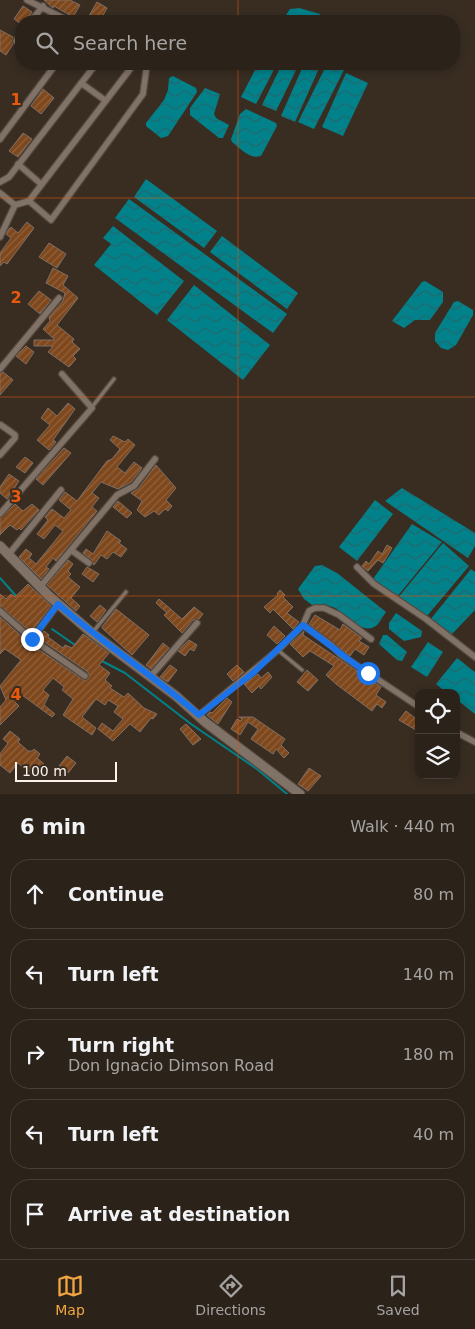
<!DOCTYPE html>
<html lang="en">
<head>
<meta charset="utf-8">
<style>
	:root { --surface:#2b221a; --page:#332a23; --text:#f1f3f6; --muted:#a6a4a2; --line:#473f39; --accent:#f2a541 }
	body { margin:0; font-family:"DejaVu Sans",sans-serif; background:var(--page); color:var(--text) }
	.controls { position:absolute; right:15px; bottom:15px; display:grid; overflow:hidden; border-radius:10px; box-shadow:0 2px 8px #0003 }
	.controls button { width:45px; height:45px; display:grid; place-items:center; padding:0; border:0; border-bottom:1px solid var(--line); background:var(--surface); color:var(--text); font:25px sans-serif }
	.scale { position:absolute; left:15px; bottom:12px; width:102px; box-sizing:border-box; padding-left:5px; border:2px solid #fbf3ec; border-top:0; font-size:14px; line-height:18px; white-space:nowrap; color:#fbf3ec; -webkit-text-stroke:4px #392d22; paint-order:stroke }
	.stop { position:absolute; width:15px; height:15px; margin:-11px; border:4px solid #1a73e8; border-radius:50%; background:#fff }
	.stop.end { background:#1a73e8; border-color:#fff; box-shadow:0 1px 5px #0008 }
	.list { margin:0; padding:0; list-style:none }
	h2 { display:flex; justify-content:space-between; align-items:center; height:65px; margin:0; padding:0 20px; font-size:21px }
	h2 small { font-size:16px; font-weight:400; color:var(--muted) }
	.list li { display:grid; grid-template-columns:32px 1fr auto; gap:15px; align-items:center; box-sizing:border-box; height:70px; margin:0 10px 10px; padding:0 10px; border:1px solid var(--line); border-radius:20px }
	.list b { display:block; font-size:19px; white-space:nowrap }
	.list p { margin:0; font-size:16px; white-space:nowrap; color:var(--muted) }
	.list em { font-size:16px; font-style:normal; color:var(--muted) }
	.icon { flex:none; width:28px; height:28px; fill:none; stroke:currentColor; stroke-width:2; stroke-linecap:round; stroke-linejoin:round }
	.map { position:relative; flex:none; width:475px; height:794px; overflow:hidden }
	.search { position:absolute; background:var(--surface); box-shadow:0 2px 8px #0003; left:15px; right:15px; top:15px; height:55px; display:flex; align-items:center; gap:12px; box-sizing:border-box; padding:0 18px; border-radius:20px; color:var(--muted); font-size:19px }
	.sheet { height:465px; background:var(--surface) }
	nav { display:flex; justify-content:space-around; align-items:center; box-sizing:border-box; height:70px; border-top:1px solid var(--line); background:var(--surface); font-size:14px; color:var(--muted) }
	nav a { display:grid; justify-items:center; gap:2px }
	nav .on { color:var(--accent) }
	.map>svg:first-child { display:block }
	.water { fill:url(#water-waves) }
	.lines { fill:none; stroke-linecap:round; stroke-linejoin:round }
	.stream { stroke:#01828b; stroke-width:2 }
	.building { fill:url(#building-hatch); stroke:#7f6f65 }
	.lane-casing { stroke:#554a41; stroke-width:5.5 }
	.street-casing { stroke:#554a41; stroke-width:8 }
	.secondary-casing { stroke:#554a41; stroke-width:11 }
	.lane { stroke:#807266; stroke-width:3 }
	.street { stroke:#807266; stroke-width:5.5 }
	.secondary { stroke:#807266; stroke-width:9 }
	.route { stroke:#1a73e8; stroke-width:6 }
	.grid { fill:none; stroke:#e8590c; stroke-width:1; stroke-opacity:0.55 }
	.grid-label { font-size:16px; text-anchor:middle; font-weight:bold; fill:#e8590c; stroke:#392d22; stroke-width:4; stroke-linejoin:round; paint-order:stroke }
</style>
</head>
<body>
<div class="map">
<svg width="475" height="794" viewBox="0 0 475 794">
	<defs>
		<pattern id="water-waves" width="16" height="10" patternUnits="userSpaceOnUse" patternTransform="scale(1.25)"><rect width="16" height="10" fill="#01828b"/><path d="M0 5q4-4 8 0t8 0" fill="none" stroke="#22686c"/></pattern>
		<pattern id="building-hatch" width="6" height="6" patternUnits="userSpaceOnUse" patternTransform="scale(1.25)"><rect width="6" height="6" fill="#7e471c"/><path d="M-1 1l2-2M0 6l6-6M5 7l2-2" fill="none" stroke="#91623d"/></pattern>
	</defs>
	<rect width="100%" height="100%" fill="#392d22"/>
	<path class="water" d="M299,8L320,14L318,21H282L290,9Z
		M258,64H277L256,104L241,97Z
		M282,64H299L276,111L262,105Z
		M304,64H321L295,122L281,116Z
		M327,64H336L345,68L314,129L298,122Z
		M346,73L368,83L343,136L322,127Z
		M173,76L196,88L197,92L168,136L161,138L146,126V123L164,100L168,90L169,78Z
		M205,88L220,94L214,114L216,118L229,125L223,138H219L190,115V108Z
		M246,109L276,123L277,126L261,156C250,160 240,148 232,142L231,139L240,114Z
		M146,179L217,231L204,248L134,197Z
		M129,199L287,314L273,333L115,218Z
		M113,226L184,281L157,315L94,265L111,244L103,238Z
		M222,236L298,293L287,309L210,252Z
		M425,281L443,292V302L430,320H415L404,328L392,321L422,282Z
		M194,285L270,345L243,380L167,320Z
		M458,301L473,310V315L456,345L448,350L441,348L435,341V333L454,302Z
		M402,488L475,533V546L468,558L385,501Z
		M375,500L393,514L357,561L339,547Z
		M412,524L442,542L396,598L373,579Z
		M443,543L469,566L427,616L397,599Z
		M322,565L337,573L386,612C383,616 380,622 377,625C364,637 345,614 335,608C329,605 322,606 315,607L304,599L298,589L315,566Z
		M471,569L475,572V610L451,635L430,620Z
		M396,613L422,631L421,637L404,641L389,629V623Z
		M383,635H387L407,652L402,661L397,660L379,644Z
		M428,642L443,652L427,677L411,667Z
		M457,658L475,672V714L456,699V693H447L436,684Z"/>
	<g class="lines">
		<path class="stream" d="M0,578L17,597
			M52,629L75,645
			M100,660L125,673L191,724L257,769L287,794"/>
	</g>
	<path class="building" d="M44,0H70L80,5L73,17L54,6L53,8Z
		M97,2L107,8L100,21L89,16Z
		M23,6L32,12L26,21H21V24L14,19Z
		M0,30L13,37V44L6,55L0,51Z
		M43,89L54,98L41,114L31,106Z
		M23,133L32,139L18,157L9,151Z
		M27,222L34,228L7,264L4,262L0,266V253L11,238L6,234L9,229L11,227L18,233Z
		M49,243L66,254L57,268L39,257Z
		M53,268L68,276L63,285L78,298L57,325L74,339L72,342L80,349L73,356L76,359L69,367L48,352L53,346H34V340H55L43,329L50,321L49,317L63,301L65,293L46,283Z
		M39,291L51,300L40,314L28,304Z
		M26,346L34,352L26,364L16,356Z
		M3,372L13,380L0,395V374Z
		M68,403L75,409L58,433L53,440L56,442L49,450L37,440L50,425L41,418L48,408L57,416Z
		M113,436L125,442L128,439L135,445L117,467L125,473L134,462L142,468L131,482L118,489L101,482L92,493L99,498L92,507L97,511L56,561L53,558L46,567L49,569L41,579L19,557L26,549L32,554L29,558L36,564L63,531L55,525L44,539L37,534L48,520L45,517L52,509L64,518L71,510L59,500L65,492L77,501L107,461L112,459L120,449L110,440Z
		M64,448L71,453L43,485L36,479Z
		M25,457L33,463L25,473L16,467Z
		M156,465L176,488L166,500L172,506L168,511L165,509L159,515L154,511L145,517L137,510L142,501L131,493L138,489Z
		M9,474L19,481L7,499L0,493V487Z
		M118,501L132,513L127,518L113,507Z
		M15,504L23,511L32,504L39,510L21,530L19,528L17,530L10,525L0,535V519Z
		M107,531L121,541L119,543L127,549L121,557L113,552L107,559L101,555L94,565L92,560L83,553L86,549L93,554Z
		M387,545L392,548L383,563L378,560L368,571L362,566L366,561L369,564L378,551L382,554Z
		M68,560L73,564L68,571L71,574L68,577L80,587L71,598L80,606L76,611L47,585Z
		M87,567L99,574L93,582L82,574Z
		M28,584L51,606L31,632L0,606V594L6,599L11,594L15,597Z
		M280,590L285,595L283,597L293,607L287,613L299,622L293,629L273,609L270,613L264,607L278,595L277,594Z
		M159,599L182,619L194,607L203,614L199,619L193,620L182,633L164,615L167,613L156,603Z
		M100,605L106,610L97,622L90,616Z
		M116,609L149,635L132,655L103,629L102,627Z
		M315,615L340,630L343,624L362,638L359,641L369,647L364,655L355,649L350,656L309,624Z
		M0,617L29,643L85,681L89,678L88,672L39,638L44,631L49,635L48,637L63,648L65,645L72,648L83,634L109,653L99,665L110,673L105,680L112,686L110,688L124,697L128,693L144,708L157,714L153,719L151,718L140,732L130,724L113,741L98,729L102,723L113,731L123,719L114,712L118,706L108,700L105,705L96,699L82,717L96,728L92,735L63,715L73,699L62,690L64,687L53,678L43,690L49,695L44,705L55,714L52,717L22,695L15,702L19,706L0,725V707L6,700L0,686L21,660L5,649L0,654Z
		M274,626L285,636L277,644L267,635Z
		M304,631L303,635L381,687L376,695L386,702L382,708L377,704L372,711L336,684L326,675L334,666L323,659L310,651L303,657L290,644Z
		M189,640L197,645L194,651L190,649L185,656L178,651Z
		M163,643L169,648L151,669L146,665Z
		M170,665L177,670L168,682L160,677Z
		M237,665L244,672L233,681L227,674Z
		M307,670L318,680L308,691L297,682Z
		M268,672L272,677L261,689L259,686L252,693L244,684L258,674L261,678Z
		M227,698L232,702L218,724L207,715L210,712L212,713Z
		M406,711L415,718L419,713V732L399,720Z
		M239,717H253L285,739L281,745L289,753L284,758L276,749L273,754L251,739L258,729L248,722L240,735L231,729L237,719L241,721L242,719Z
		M186,724L201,739L193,745L180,729Z
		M10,731L20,739L18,742L28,751H32L34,749L40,754L37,758L44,764L38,772L32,767L29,772L18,763L10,773L0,765V754L8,743L3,739Z
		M67,756L76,763L68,773L59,766Z
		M309,768L321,776L308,791L298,784Z"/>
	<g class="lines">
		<g class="lane-casing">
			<path id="lane" d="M92,407L114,379
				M92,633L126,592
				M279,651L302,670"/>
		</g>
		<g class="street-casing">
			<path id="street" d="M27,0L69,21
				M31,21L43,6
				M16,41L21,34
				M81,83L106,101
				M0,139L56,64
				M18,164L41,184
				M0,182L9,177L96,64
				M0,193L15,205L29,201L134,64
				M29,201L51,220L143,94L147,64
				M0,237L15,205
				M0,369L59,298
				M0,455L15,438V435L1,425
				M0,514L92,408L62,374
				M71,550L89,563
				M9,554L61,490
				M357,567L374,584L426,619L475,657
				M40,587L117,495L134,486L155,459
				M0,611L32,639L85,676
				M303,625L331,645L341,655L419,707
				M32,639L58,604
				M150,677L197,623
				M199,715L278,650L303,625L309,611L315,608H324L339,615L371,639
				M456,732L475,742"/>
		</g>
		<g class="secondary-casing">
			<path id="secondary" d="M0,546L49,596L92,633L176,696L205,722L300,794"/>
		</g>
		<use href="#lane" class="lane"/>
		<use href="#street" class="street"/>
		<use href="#secondary" class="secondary"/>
	</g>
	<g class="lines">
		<path class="route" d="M32,639L58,604C104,644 154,676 199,715L253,673L303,625C325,641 345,658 368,673"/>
	</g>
	<path class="grid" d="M238,0V21M238,64V794M0,198H475M0,397H475M0,596H475"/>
	<g class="grid-label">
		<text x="16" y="105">1</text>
		<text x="16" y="303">2</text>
		<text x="16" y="502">3</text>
		<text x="16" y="700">4</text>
	</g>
</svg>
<div class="controls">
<button><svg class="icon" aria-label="locate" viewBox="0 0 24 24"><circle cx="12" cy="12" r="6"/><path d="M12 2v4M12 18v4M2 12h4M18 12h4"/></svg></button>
<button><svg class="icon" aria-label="layers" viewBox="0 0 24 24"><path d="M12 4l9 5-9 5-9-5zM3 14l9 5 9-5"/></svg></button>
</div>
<div class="scale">100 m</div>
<div class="stop" style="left:368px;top:673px"></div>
<div class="stop end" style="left:32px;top:639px"></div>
<div class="search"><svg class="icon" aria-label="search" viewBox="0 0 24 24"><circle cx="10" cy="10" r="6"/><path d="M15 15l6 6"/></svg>Search here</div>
</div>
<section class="sheet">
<h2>6 min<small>Walk · 440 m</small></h2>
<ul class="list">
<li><svg class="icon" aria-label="ahead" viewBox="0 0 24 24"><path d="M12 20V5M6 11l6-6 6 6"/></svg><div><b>Continue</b></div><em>80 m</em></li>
<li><svg class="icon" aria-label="left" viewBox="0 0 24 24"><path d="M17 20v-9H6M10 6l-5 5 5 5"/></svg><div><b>Turn left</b></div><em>140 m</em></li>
<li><svg class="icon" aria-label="right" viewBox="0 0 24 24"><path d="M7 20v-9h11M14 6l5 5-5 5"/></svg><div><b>Turn right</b><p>Don Ignacio Dimson Road</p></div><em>180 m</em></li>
<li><svg class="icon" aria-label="left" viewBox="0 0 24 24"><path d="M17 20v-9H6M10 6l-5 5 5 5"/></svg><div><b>Turn left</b></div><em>40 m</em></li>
<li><svg class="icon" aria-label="arrive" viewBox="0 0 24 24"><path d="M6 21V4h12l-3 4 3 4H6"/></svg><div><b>Arrive at destination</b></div></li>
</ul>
</section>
<nav>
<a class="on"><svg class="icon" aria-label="map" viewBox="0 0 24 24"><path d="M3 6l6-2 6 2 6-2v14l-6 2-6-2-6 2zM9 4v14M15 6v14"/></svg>Map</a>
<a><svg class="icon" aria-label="directions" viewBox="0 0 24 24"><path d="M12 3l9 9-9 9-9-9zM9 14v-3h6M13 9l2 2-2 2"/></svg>Directions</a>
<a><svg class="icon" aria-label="saved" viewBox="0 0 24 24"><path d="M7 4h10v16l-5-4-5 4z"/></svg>Saved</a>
</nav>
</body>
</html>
